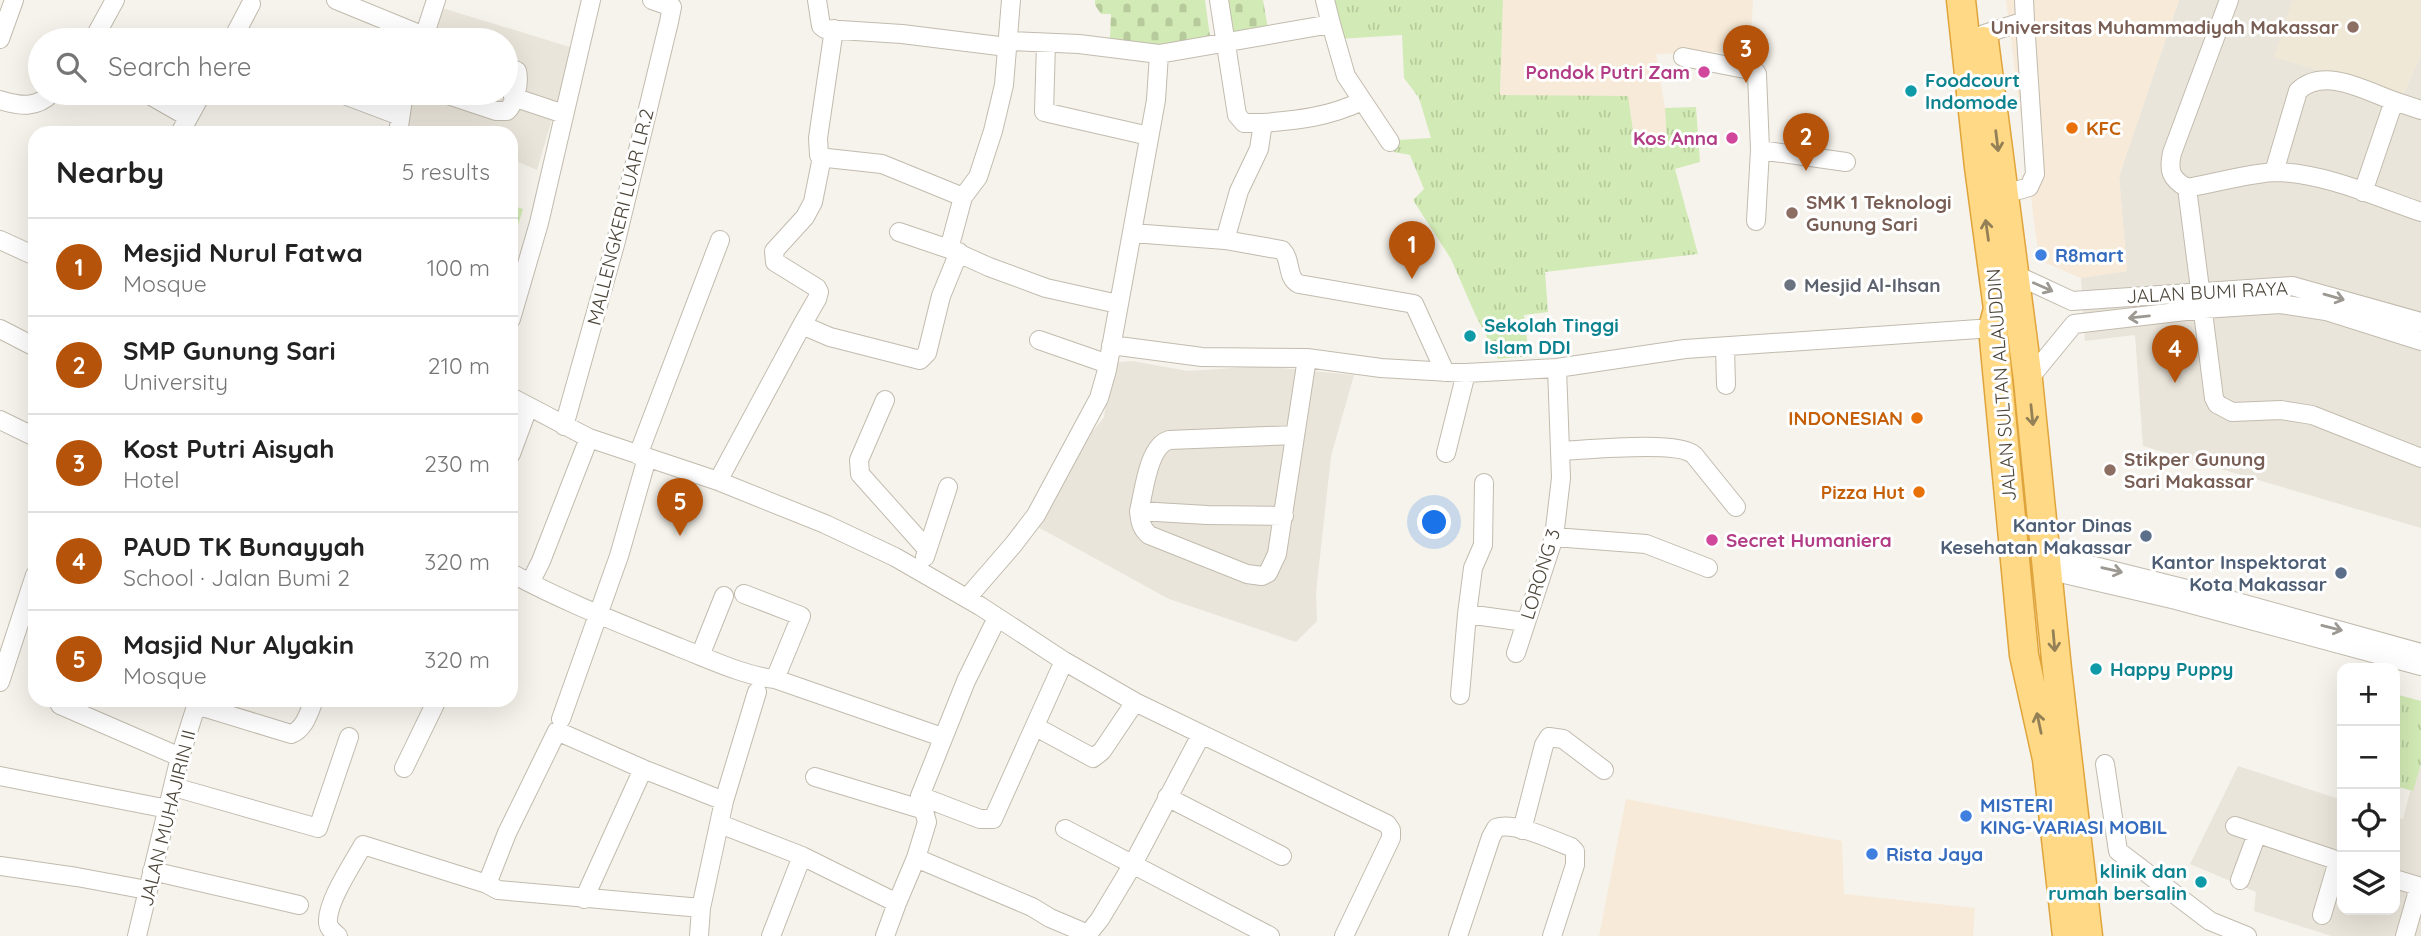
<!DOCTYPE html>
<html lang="en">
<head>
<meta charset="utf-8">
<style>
	:root { --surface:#fff; --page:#f6f6f6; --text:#222; --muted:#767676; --line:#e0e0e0; --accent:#b45309 }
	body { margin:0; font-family:Quicksand,sans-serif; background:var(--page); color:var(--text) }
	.controls { position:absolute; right:21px; bottom:21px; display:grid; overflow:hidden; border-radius:14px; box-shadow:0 7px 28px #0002 }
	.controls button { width:63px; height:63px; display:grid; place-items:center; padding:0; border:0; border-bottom:2px solid var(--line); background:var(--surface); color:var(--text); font:35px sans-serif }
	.you { position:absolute; left:1435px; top:523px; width:24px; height:24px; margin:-18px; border:5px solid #fff; border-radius:50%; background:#1a73e8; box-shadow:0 0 0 10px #1a73e833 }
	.badge { display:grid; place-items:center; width:46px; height:46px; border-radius:50%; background:var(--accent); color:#fff; font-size:23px; font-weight:700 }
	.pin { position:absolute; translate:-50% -58px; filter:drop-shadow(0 2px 4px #0008) }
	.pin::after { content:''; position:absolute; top:37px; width:24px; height:21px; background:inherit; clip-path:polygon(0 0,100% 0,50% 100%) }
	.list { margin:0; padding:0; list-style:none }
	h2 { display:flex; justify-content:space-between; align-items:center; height:91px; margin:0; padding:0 28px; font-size:30px }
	h2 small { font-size:23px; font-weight:400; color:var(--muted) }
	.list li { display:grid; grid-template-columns:46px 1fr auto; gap:21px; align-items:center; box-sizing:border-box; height:98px; padding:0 28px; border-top:2px solid var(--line) }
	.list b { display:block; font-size:26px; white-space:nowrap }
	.list p { margin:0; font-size:23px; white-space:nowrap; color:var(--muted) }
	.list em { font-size:23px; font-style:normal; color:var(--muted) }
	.icon { flex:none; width:38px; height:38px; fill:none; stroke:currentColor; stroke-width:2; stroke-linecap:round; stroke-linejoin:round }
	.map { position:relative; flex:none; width:2421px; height:936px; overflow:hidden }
	.search { position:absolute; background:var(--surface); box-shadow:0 7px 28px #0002; left:28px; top:28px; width:490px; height:77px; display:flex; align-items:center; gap:18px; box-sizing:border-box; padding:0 24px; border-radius:38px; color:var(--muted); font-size:26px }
	.panel { position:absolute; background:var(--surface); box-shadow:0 7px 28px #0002; left:28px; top:126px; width:490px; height:581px; border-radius:21px }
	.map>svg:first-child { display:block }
	.residential { fill:#eae5da }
	.commercial { fill:#f7ead8 }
	.education { fill:#efe8d6 }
	.grass { fill:url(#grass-tufts) }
	.cemetery { fill:url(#cemetery-stones) }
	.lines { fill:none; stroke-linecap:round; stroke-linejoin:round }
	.minor-casing { stroke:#c2bbae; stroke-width:20 }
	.trunk-casing { stroke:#e0a43c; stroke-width:31 }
	.minor { stroke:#fff; stroke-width:18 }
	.trunk { stroke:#ffd985; stroke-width:28 }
	.oneway { stroke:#938057 }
	.oneway2 { stroke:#9c9892 }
	.education-dot { fill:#8d6e63; stroke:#fff; stroke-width:2.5 }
	.hotel-dot { fill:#d1479c; stroke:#fff; stroke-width:2.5 }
	.culture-dot { fill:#0f9aa8; stroke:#fff; stroke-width:2.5 }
	.food-dot { fill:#e8710a; stroke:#fff; stroke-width:2.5 }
	.shop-dot { fill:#3f7fe0; stroke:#fff; stroke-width:2.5 }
	.worship-dot { fill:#6b7280; stroke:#fff; stroke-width:2.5 }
	.service-dot { fill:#5c6f8a; stroke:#fff; stroke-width:2.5 }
	.labels { text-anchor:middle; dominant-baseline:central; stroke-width:6; stroke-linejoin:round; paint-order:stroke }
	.education-label { font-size:19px; font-weight:bold; fill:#785e54; stroke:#fff; text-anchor:start }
	.hotel-label { font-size:19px; font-weight:bold; fill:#b23c85; stroke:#fff; text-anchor:end }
	.culture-label { font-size:19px; font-weight:bold; fill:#0d838f; stroke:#fff; text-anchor:start }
	.food-label { font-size:19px; font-weight:bold; fill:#c56008; stroke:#fff; text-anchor:end }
	.street-label { font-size:19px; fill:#4b4439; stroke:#fff }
	.shop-label { font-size:19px; font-weight:bold; fill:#366cbe; stroke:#fff; text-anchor:start }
	.worship-label { font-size:19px; font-weight:bold; fill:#5b616d; stroke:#fff; text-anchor:start }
	.service-label { font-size:19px; font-weight:bold; fill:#4e5e75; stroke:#fff; text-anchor:end }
</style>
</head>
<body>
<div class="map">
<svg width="2421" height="936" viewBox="0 0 2421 936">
	<defs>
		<pattern id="grass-tufts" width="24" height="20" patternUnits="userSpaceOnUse" patternTransform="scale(1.75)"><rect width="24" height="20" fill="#d2eab5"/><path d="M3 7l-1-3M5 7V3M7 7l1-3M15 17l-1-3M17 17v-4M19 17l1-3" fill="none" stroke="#b6ca9c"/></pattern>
		<pattern id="cemetery-stones" width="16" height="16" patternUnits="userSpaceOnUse" patternTransform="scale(1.75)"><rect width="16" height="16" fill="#d2eab5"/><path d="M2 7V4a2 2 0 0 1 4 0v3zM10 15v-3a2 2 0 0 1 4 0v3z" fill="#b6ca9c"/></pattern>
	</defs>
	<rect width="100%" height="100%" fill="#f6f3ec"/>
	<path class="residential" d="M2179,0H2293L2275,57L2403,95L2421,54V528L2143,446L2135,335L2085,341L2081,278L2127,271L2119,176Z
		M439,7L573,48L537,170L511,159V133H434L402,123L412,93H506V40H428Z
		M1132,361L1188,371L1262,366L1354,375L1331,456L1316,593L1317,621L1296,642L1169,599L1036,526L1073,456L1104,417L1111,363Z
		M2421,750V936H2331L2254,911L2256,892L2190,864L2238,766L2342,800V910H2395V817L2403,819Z"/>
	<path class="commercial" d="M1503,0H1753L1750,51L1656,54L1665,108L1667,144L1634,145L1500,95Z
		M2006,0H2179L2119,176L2127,271L2081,278L2039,260Z
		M1626,799L1842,841L1844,894L1975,908L1973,936H1599Z"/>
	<path class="education" d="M2293,0H2421V54L2403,95L2274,57Z"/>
	<path class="grass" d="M1328,0H1503L1500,95L1628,96L1635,145L1667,144L1665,108L1696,107L1700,162L1675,169L1698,254L1545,272L1548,312L1524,315L1529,356L1498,359L1475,314L1451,259L1413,200L1424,189L1410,155L1394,152L1397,140L1431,138L1419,98L1404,78L1402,35L1339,39Z
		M511,205L523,209L511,249Z
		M2395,694L2421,701V764L2413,791L2395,786Z"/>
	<path class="cemetery" d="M1095,0H1205L1210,36L1162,48L1110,39L1111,14H1101L1095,5Z
		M1216,0H1263L1268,29L1222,33Z"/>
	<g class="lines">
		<g class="minor-casing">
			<path id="minor" d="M336,0L424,36
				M817,0L821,26L825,29L902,34L1007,47
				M1011,0L1004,85L993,131L978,177L963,197L949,249L989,267L1046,288L1118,304
				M1325,0L1331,24
				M2229,0L2172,153C2168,171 2171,179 2187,188C2211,184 2254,172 2277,172C2327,174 2374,196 2421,212
				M834,29L818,138L819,155L827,158L882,164L963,197
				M1984,34L2025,21L2024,0
				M0,39L14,0
				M93,40L115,0
				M232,40L251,4
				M423,40L436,0
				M1008,41L1079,44L1159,54L1331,24L1346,76L1390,142
				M1046,43L1044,112L1149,136
				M1683,57L1755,71L1757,74L1760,150L1756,221
				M146,93L188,117
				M339,93L400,116
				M442,93L496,111H507C515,104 520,81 517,71L506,66
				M513,97L564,114
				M0,100C20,106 36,109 52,93
				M1263,123C1298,120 1329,117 1362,101
				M180,133L202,93
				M398,133L404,93
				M1760,150L1846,162
				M2274,172L2298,91C2324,66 2366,91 2394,101
				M2187,188L2214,398L2217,404L2232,412L2281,410L2312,415L2421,458
				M2363,192L2394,101L2421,110
				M2005,194L2029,187L2035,174L2025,21
				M899,232L949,249
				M1132,233L1225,240L1239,191L1259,149L1263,123H1244L1237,115L1219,0
				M0,240L35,256
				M1225,240L1282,250C1292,260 1286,278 1299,284L1414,304L1445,372
				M2014,274L2072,301L2292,286L2421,322
				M511,319L539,223L591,0
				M802,325L817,299L819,292L817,288L775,262L774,251L805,217L813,202L822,157
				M0,329L35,347
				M1039,340L1108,364
				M1111,345L1202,357L1307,358L1381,368L1466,373L1557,368L1685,349L1993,328
				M1725,347L1726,385
				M2028,380L2074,324L2203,309L2280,304L2326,311L2421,341
				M511,397L589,438L718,481L825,524L895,557L980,606L1064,661L1135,702L1387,824L1391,830V838L1344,936
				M885,400L859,460L860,474L927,549
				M0,420L35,437
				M564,426L616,241L669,22L672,7L652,0
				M1294,435L1169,440C1148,446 1144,492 1139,511C1140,521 1141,528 1149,535L1247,574L1262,576L1268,573L1277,554L1307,358
				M1561,451C1586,450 1678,440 1694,455L1736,507
				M1446,453L1466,373
				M511,454L528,408
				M638,455L720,240
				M718,481L802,325L830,337L920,360L927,353L941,296L959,252
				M1484,483L1483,545L1473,568L1467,614L1525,622
				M1139,511L1207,515L1284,516
				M1554,537L1646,544L1708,568
				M2046,554L2215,596L2421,653
				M925,557L948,487
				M2047,570L2176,600L2421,666
				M511,573C564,602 622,624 678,647C707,658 744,676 775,679L801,616L744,594
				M530,583L541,561L589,438
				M967,598L1013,545L1036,515L1099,398L1107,370L1156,100L1159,54
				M1516,653L1554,537L1561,478L1557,368
				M700,656L724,596
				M775,679L942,737
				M0,682L35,575
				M1460,695L1467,614
				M60,705L180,757
				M196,705L291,734C305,729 309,712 314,700
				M561,719L619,556L647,458
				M1036,727L1093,758L1102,751L1135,702
				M2105,764L2118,851L2210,921L2247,936
				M404,768L437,700
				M0,776L168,809
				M815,777L924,810
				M174,787L318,828L349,737
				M920,796L980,819H993L1064,661
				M1167,797L1282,856
				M724,801L643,769L557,731L507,833L487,884L498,890L701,908L724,801L757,692
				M720,824L802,856L897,903L885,936
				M2235,826L2342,862
				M1065,829L1270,936
				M1522,830L1544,745L1549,737L1563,739L1604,770
				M916,858L927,822L920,796L966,681L997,618
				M0,866L77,877L147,890
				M152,871L299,905
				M2395,879L2421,887
				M2240,880L2257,834
				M584,899L643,769
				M897,903L916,858L1032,907L1050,918L1088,934L1100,919L1133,864L1201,735
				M2322,915L2338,861
				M137,936L180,757L198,700
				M338,936C333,932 329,929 328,923C326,903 353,863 363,845L487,884
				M699,936L701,908
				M771,936L802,856
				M1458,936L1491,837L1496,828C1514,821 1552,840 1571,847L1575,851V865L1552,936
				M2405,936L2419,887"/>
		</g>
		<g class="trunk-casing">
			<path id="trunk" d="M1961,0L1979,167L1998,309L1993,328L2024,655L2047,759L2067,936
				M1984,41L2028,380L2057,669L2088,936"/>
		</g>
		<use href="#minor" class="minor"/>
		<use href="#trunk" class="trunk"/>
	</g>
	<defs><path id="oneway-shaft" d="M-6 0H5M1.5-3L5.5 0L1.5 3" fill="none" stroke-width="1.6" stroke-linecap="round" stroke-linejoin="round" transform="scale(1.75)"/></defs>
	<g class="oneway">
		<use href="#oneway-shaft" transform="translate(1997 141) rotate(83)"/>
		<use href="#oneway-shaft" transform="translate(1987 230) rotate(-98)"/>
		<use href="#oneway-shaft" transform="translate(2032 415) rotate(84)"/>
		<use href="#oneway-shaft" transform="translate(2054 641) rotate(85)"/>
		<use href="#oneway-shaft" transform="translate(2039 723) rotate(-102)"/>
	</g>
	<g class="oneway2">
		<use href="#oneway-shaft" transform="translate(2043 287) rotate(24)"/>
		<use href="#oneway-shaft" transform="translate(2334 297) rotate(16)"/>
		<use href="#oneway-shaft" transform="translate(2139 317) rotate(174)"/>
		<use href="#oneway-shaft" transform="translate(2112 570) rotate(13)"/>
		<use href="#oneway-shaft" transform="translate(2332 628) rotate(14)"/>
	</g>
	<g class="education-dot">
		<circle cx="2353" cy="27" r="7"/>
		<circle cx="1792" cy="213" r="7"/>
		<circle cx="2110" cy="470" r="7"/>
	</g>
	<g class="hotel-dot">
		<circle cx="1704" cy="72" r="7"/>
		<circle cx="1732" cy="138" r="7"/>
		<circle cx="1712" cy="540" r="7"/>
	</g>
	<g class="culture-dot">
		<circle cx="1911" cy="91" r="7"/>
		<circle cx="1470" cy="336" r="7"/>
		<circle cx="2096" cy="669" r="7"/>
		<circle cx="2201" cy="882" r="7"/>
	</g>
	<g class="food-dot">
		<circle cx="2072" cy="128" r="7"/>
		<circle cx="1917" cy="418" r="7"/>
		<circle cx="1919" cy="492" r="7"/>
	</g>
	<g class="shop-dot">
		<circle cx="2041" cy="255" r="7"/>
		<circle cx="1966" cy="816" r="7"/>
		<circle cx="1872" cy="854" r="7"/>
	</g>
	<circle class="worship-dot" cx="1790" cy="285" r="7"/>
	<g class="service-dot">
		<circle cx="2146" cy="536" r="7"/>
		<circle cx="2341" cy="573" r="7"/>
	</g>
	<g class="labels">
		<g class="education-label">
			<text x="2339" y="27" text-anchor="end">Universitas Muhammadiyah Makassar</text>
			<text x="1806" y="202">SMK 1 Teknologi<tspan x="1806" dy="22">Gunung Sari</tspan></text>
			<text x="2124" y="459">Stikper Gunung<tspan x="2124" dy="22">Sari Makassar</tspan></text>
		</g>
		<g class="hotel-label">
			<text x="1690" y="72">Pondok Putri Zam</text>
			<text x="1718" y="138">Kos Anna</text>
			<text x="1726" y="540" text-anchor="start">Secret Humaniera</text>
		</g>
		<g class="culture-label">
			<text x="1925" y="80">Foodcourt<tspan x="1925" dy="22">Indomode</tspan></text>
			<text x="1484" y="325">Sekolah Tinggi<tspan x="1484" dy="22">Islam DDI</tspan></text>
			<text x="2110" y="669">Happy Puppy</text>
			<text x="2187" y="871" text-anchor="end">klinik dan<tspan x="2187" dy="22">rumah bersalin</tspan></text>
		</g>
		<g class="food-label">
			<text x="2086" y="128" text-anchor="start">KFC</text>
			<text x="1903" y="418">INDONESIAN</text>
			<text x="1905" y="492">Pizza Hut</text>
		</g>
		<g class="street-label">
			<text transform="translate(620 217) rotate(-76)">MALLENGKERI LUAR LR.2</text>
			<text transform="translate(2207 292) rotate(-3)">JALAN BUMI RAYA</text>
			<text transform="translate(2001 385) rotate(-94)">JALAN SULTAN ALAUDDIN</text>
			<text transform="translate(1540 574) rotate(-73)">LORONG 3</text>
			<text transform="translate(167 818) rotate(-76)">JALAN MUHAJIRIN II</text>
		</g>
		<g class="shop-label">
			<text x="2055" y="255">R8mart</text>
			<text x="1980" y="805">MISTERI<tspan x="1980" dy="22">KING-VARIASI MOBIL</tspan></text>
			<text x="1886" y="854">Rista Jaya</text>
		</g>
		<g class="worship-label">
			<text x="1804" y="285">Mesjid Al-Ihsan</text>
		</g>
		<g class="service-label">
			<text x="2132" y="525">Kantor Dinas<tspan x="2132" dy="22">Kesehatan Makassar</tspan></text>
			<text x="2327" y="562">Kantor Inspektorat<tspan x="2327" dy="22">Kota Makassar</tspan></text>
		</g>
	</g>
</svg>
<div class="controls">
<button>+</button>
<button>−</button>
<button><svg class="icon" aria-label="locate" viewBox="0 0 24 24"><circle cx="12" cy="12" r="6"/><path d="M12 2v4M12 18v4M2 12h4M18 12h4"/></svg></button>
<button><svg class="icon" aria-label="layers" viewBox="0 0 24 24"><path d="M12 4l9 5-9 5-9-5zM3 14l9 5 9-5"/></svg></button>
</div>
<div class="you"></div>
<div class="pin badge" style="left:1412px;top:279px">1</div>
<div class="pin badge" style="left:1806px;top:171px">2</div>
<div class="pin badge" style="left:1746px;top:83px">3</div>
<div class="pin badge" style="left:2175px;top:383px">4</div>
<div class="pin badge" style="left:680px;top:536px">5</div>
<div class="search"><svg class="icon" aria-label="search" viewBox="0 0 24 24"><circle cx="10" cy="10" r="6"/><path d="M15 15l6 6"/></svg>Search here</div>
<section class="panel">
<h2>Nearby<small>5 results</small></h2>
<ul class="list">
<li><span class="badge">1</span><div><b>Mesjid Nurul Fatwa</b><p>Mosque</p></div><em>100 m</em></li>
<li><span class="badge">2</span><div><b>SMP Gunung Sari</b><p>University</p></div><em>210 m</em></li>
<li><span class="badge">3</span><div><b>Kost Putri Aisyah</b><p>Hotel</p></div><em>230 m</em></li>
<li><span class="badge">4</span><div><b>PAUD TK Bunayyah</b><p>School · Jalan Bumi 2</p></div><em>320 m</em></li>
<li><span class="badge">5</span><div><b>Masjid Nur Alyakin</b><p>Mosque</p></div><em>320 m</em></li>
</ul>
</section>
</div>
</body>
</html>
